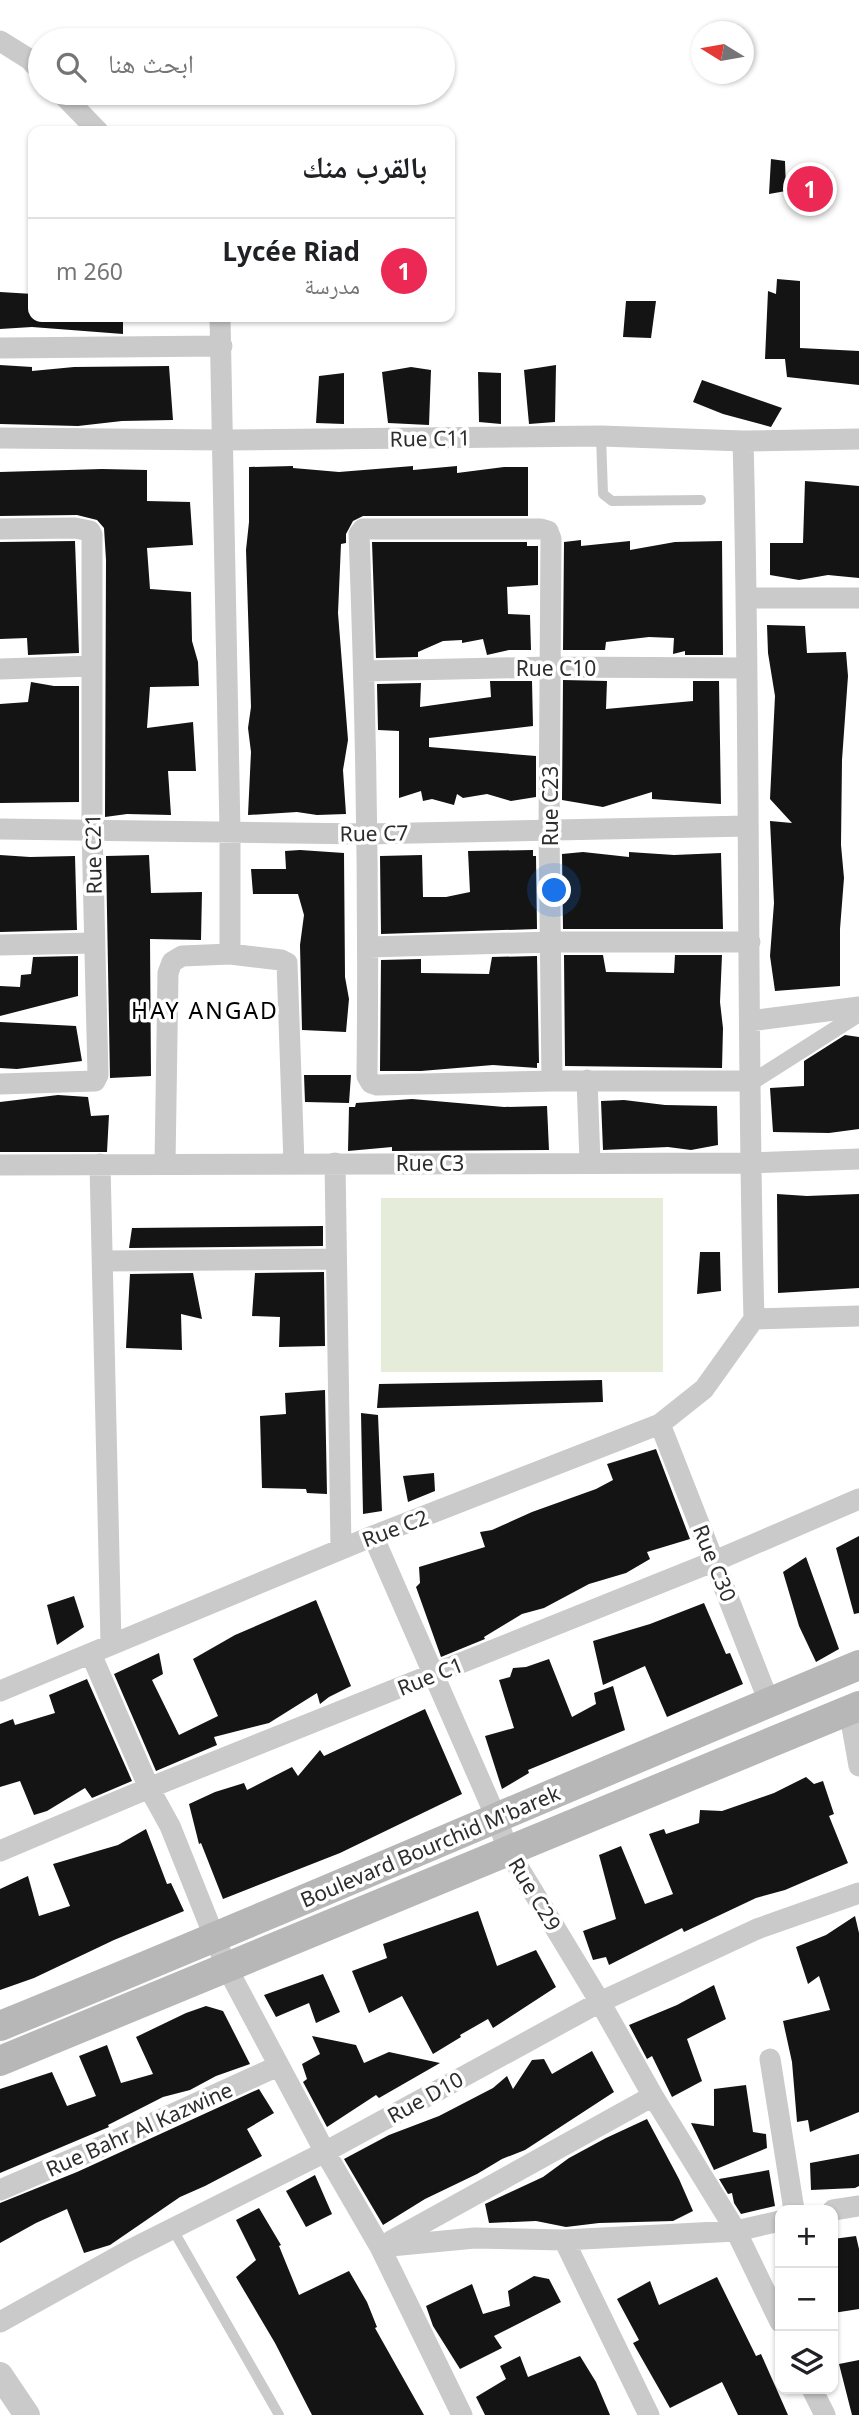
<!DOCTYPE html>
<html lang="ar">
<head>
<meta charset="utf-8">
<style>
	:root { --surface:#fff; --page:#f6f6f6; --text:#202124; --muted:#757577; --line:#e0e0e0; --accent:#eb2954 }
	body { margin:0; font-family:"Noto Sans","Noto Naskh Arabic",sans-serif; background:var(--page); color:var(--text); direction:rtl }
	.controls { position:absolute; right:21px; bottom:21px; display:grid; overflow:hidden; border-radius:14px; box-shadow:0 2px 5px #0004 }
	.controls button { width:63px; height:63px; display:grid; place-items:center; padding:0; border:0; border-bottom:2px solid var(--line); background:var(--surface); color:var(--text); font:35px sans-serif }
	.compass { position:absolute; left:691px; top:21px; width:63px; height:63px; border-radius:50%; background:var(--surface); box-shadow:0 2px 5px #0004; rotate:281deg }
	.you { position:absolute; left:555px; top:891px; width:24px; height:24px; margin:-18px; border:5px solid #fff; border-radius:50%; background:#1a73e8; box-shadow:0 0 0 10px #1a73e833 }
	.badge { display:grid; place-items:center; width:46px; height:46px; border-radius:50%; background:var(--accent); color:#fff; font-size:23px; font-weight:700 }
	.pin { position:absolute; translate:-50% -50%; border:4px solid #fff; box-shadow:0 2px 7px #0006 }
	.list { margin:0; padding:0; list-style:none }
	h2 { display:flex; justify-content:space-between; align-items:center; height:91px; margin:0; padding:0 28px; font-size:30px }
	h2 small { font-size:23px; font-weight:400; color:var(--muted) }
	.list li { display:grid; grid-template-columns:46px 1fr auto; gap:21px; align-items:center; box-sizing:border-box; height:105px; padding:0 28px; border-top:2px solid var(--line) }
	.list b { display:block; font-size:26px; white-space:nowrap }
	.list p { margin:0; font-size:23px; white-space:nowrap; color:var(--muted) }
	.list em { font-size:23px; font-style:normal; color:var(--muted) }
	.icon { flex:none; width:38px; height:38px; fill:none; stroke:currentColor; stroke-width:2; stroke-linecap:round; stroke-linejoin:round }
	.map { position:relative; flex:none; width:859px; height:2415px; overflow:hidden; direction:ltr }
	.search { position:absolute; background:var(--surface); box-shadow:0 2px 5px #0004; left:28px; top:28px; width:427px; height:77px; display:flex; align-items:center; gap:18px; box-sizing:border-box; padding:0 24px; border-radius:38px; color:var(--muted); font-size:26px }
	.panel { position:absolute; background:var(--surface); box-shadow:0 2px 5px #0004; left:28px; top:126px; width:427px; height:196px; border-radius:14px; direction:rtl }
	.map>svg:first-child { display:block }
	.green { fill:#e6ecda }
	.building { fill:#141414 }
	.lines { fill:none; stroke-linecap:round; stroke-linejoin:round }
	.service { stroke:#cacaca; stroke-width:10 }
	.pedestrian { stroke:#cacaca; stroke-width:16 }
	.minor { stroke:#cacaca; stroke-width:21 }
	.tertiary { stroke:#cacaca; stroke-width:26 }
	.secondary { stroke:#b7b7b7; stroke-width:30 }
	.labels { text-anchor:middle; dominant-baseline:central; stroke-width:7; stroke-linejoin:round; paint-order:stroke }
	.street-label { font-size:21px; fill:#2d2d2d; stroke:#fff }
	.neighbourhood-label { font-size:23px; letter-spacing:2px; fill:#000; stroke:#fff }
</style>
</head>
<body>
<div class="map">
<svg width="859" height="2415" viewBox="0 0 859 2415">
	<rect width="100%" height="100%" fill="#fff"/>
	<path class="green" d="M381,1198H663V1372H381Z"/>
	<path class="building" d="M771,159L785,161L786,191L769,194Z
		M777,279L800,281V348L859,351V385L787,377L785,359H765L768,291L776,294Z
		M0,292L33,294V317H123V334L32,327L0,329Z
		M626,301H656L651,338L623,337Z
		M0,365L32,367V371L74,367L169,366L173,420L122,421L78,426L0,424Z
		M556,365L555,422L529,424L524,370Z
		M411,367L431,370L429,425L388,423L382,372Z
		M478,372L501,373V424L479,422Z
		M344,373V424L316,423L319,376Z
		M702,380L759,400L782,408L771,427L723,414L693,402Z
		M293,466V468L339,472L413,466V470L457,466V473L504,467H528V516H363L353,521L346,534V543L341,544L338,613L348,740L343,770L346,814L317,815L297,812L248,815L251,752L248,728L251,707L246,550L249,522V467Z
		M102,469L147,470V501L190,502L193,545L147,548L150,589L191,592L192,641L198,662L199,686L150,687L147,728L193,722L196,771H168L171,815L127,814L105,817L106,560L104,528L97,520L77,515L0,516V472Z
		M805,481L859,486V578L828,575L799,580L770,575V543H803Z
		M581,540V546L630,541V550L675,542L722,541L723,655H685V651L673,654L674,638L649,637L606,642L605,650H563L564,542Z
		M75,541L79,653L28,655L27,638L0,639V542Z
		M372,542H527V546H538V585L507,587L508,614L530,615L531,650H509L487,655L483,639L462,643V640L443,641L418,652V657L376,658Z
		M767,625L805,626L807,653L846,652L848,676L842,760L841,845L844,878L840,929V986L775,991L770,956L774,903L770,821L792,823L770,799L775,696L768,653Z
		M563,680L607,681L606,709L693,701V681H719L721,804L652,799V792L603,807L562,800Z
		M490,681H532L533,726L429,738V747L536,756V797L511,801L487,794L463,798L457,794L454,805L432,799L423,801L421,791L399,798V731L378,730L377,684L421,683L420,707L491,697Z
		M31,682L54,686H79V802L0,803V704L28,702Z
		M300,850L344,853L345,977L349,999L346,1032L302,1030L300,945L304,915L298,894H253L251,869H286L285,851Z
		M533,850V856H536L537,929L381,934L380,856L422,855L423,897H446L470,892L468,851Z
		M583,852L629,857V852L674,855L721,853L723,929H563L562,854Z
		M0,855L30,857L75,856L77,930L0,932Z
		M149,855L151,893L202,892L201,940L150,939L151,1076L110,1078L106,856Z
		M564,955H603L606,972L674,973L675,955H722L720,1002L723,1028L722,1068L565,1066Z
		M78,956V996L0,1016V986L20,987L21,975L31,974L33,957Z
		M537,956L539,1063H537V1068L493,1065L421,1071H380L381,960L421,959V973L489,974L492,957Z
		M0,1022L76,1026L82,1061L17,1069L0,1068Z
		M845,1035L859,1037V1129L829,1133L773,1132L770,1088L804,1086V1061Z
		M304,1075H351L349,1103L305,1102Z
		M58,1095L88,1097L91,1116L109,1115L107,1152H0V1102Z
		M412,1099L504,1107L547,1106L549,1150L392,1151V1147L348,1151L349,1107H355L356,1103Z
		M624,1100L665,1105L717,1106L718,1145L691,1150L668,1147L603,1150L601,1101Z
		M777,1194L807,1196L859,1194V1288L778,1293Z
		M323,1226V1246L129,1248L132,1228Z
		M700,1252H720L721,1291L697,1294Z
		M324,1272L325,1346L279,1347L280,1317L252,1316L255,1273Z
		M193,1273L202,1319L181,1314L182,1350L126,1348L130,1274Z
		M602,1380L603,1402L377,1408L379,1384Z
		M325,1390L327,1494L307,1493L306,1489L262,1488L260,1416L286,1414L285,1393Z
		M361,1413L378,1415L382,1511L363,1514Z
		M656,1449L690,1539L647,1552L650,1559L626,1573L589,1584L544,1608L522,1614L484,1637L485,1639L441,1657L416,1587L420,1583L419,1567L485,1547L480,1532L492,1530L532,1512L596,1489L613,1480L607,1464Z
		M434,1473L435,1491L408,1502L403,1476Z
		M859,1536V1613L854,1614L836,1548Z
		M806,1557L839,1649L816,1662L799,1626L783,1572Z
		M74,1596L84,1627L57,1645L47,1605Z
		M316,1600L351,1686L329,1697L320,1704L317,1693L269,1723L214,1737L217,1745L156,1771L114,1674L159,1653L163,1674L152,1680L179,1735L218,1716L193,1659L235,1635Z
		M704,1603L726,1654L730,1653L743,1684L667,1717L645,1666L603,1685L593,1641L650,1624Z
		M549,1659L572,1717L596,1704L594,1693L613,1686L625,1730L528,1770L529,1773L502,1789L485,1736L514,1728L499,1680L510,1677L513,1668L526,1667Z
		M87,1679L132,1781L92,1798L85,1788L47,1811L34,1815L20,1781L0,1787V1724L13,1719L15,1725L55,1713L49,1695Z
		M425,1709L462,1794L340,1853L223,1899L201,1843L199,1844L189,1804L215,1792L244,1783L247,1790L292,1767L298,1776L320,1750L324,1756Z
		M806,1777L814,1784L823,1781L834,1814L829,1816L848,1863L785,1890L756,1898L684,1932L682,1928L609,1965L606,1957L593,1960L583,1931L616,1919L599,1855L621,1846L645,1904L673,1894L649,1834L664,1829L666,1834L699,1823L700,1810L722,1811L774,1793Z
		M146,1829L167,1884L171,1883L184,1911L114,1940L34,1978L0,1990V1889L28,1876L39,1916L70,1906L53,1864L118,1845Z
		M478,1911L497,1966L536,1950L556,1987L493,2028L488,2019L460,2035L461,2037L433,2054L402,1996L369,2013L352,1971L387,1958L383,1944Z
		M855,1916L859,1933V2112L810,2132L808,2120L797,2122L792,2062L783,2021L830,2010L819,1976L808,1984L796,1947L826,1935Z
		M323,1974L340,2012L316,2023L309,2003L276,2017L264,1995Z
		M714,1985L726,2019L687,2039L702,2081L672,2097L652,2056L647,2059L629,2025L677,2005Z
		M206,2006L223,2011L250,2064L216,2076L190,2090L163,2097L108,2125L109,2127L0,2173V2089L52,2072L67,2106L96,2096L79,2056L107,2045L121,2083L153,2074L136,2037L186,2013Z
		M312,2036L356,2045L364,2063L389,2052L440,2063L379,2098L376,2095L327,2127L303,2082L307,2079L302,2064L320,2054Z
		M592,2051L614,2092L525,2150L502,2159L477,2174L425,2199L383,2225L344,2159L389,2135L439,2116L493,2088L507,2076L513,2089L532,2060L544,2059L552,2074Z
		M746,2085L753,2132L766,2134L767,2148L714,2170L691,2123L714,2126V2089Z
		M259,2089L274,2113L247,2129L262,2156L205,2186L180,2197L110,2245L84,2253L67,2209L36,2223L0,2243V2203L77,2172Z
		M647,2119L679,2179L693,2211L673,2221L599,2223L566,2227L536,2221L489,2223L485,2204L543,2177L569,2158L606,2138Z
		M859,2154V2186L855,2188L811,2190L810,2163Z
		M769,2170L775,2206L741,2214L734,2203L732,2193L728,2194L719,2179Z
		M315,2175L332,2214L306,2227L286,2191Z
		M259,2208L281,2245L279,2246L299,2295L349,2271L367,2302L377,2327L375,2328L424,2415H312L275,2343L236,2277L256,2260L236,2220Z
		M856,2236L859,2249V2309L833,2313V2239Z
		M534,2276L549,2279L561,2302L494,2336L502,2348L460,2369L433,2326L426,2306L472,2284L483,2314L510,2306L508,2291Z
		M717,2277L756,2356L761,2354L788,2415H738L722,2382L670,2408L633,2343L639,2340L617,2299L650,2281L659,2305Z
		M520,2356L528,2377L580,2356L596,2382L610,2415H485L476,2397L506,2379L500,2366Z
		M859,2360V2415H852L839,2364Z"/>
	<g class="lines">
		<path class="service" d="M601,436L603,494L612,501L701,500
			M172,2228L279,2415"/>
		<path class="pedestrian" d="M749,1084L859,1014"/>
		<path class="minor" d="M0,41L29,59L40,71
			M61,93L98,131
			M220,317L230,832V954
			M0,348L222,346
			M0,438L224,440L601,436L743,441L859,439
			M743,441C751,734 746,1026 754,1319
			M0,529L75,528L90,531L92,535V829L98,1075L95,1081L0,1084
			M747,598H859
			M0,669L92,666
			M364,671L550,667L747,668
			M0,829L366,834L748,826
			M0,945L94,943
			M368,947L551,942H750
			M750,1021L859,1007
			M587,1080L590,1162
			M552,1081L549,829L551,539L548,531L541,529H363L359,534C366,714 369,895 367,1076L371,1083L377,1085L552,1081H749
			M335,1163L341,1549
			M100,1164L111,1644
			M165,1164L168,973L172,962L182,956L230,954L281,960L287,963L294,1164
			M0,1165L750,1163L859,1159
			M104,1261L336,1259
			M754,1319L859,1316
			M660,1424L769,1702
			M373,1536L496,1817L509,1852L600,2002L653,2096L736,2231L780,2322
			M91,1654L149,1788L170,1826L226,1966L325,2152L380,2247L462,2415
			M0,1691L373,1536L660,1424L704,1389L754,1319
			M849,1710L859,1766
			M0,1851L149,1788L715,1561L859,1499
			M770,2059L794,2210
			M0,2190L89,2152L278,2066
			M833,2210L859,2206
			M564,2240L649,2415
			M391,2241L653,2096
			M380,2247L475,2238L564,2240L736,2231L780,2221
			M0,2322L128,2251L325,2152L600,2002L757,1929L859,1893
			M812,2389L825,2415"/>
		<path class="tertiary" d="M0,2375L27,2415"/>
		<path class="secondary" d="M0,2026C288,1909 572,1784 859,1665
			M0,2061L859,1706"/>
	</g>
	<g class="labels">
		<g class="street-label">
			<text transform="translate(430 438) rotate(-1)">Rue C11</text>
			<text x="556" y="668">Rue C10</text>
			<text transform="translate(550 806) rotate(-90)">Rue C23</text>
			<text transform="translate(374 833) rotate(-1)">Rue C7</text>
			<text transform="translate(93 854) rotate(-91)">Rue C21</text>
			<text x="430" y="1163">Rue C3</text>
			<text transform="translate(395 1528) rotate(-21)">Rue C2</text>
			<text transform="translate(715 1563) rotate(68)">Rue C30</text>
			<text transform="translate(430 1676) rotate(-22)">Rue C1</text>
			<text transform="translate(430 1846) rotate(-23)">Boulevard Bourchid M'barek</text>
			<text transform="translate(535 1894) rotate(59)">Rue C29</text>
			<text transform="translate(425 2097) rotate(-29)">Rue D10</text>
			<text transform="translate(139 2129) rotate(-24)">Rue Bahr Al Kazwine</text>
		</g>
		<g class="neighbourhood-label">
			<text x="205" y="1010">HAY ANGAD</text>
		</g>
	</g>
</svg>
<div class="controls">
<button>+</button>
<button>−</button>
<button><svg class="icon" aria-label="layers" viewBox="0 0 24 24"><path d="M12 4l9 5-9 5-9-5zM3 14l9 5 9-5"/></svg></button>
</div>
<svg class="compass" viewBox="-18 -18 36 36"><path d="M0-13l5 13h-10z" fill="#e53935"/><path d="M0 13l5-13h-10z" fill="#757577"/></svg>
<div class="you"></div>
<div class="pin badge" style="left:810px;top:189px">1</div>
<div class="search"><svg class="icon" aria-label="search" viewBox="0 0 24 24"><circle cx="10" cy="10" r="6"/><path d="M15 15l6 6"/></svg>ابحث هنا</div>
<section class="panel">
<h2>بالقرب منك<small></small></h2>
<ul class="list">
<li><span class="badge">1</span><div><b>Lycée Riad</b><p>مدرسة</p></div><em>260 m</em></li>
</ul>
</section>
</div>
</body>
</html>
